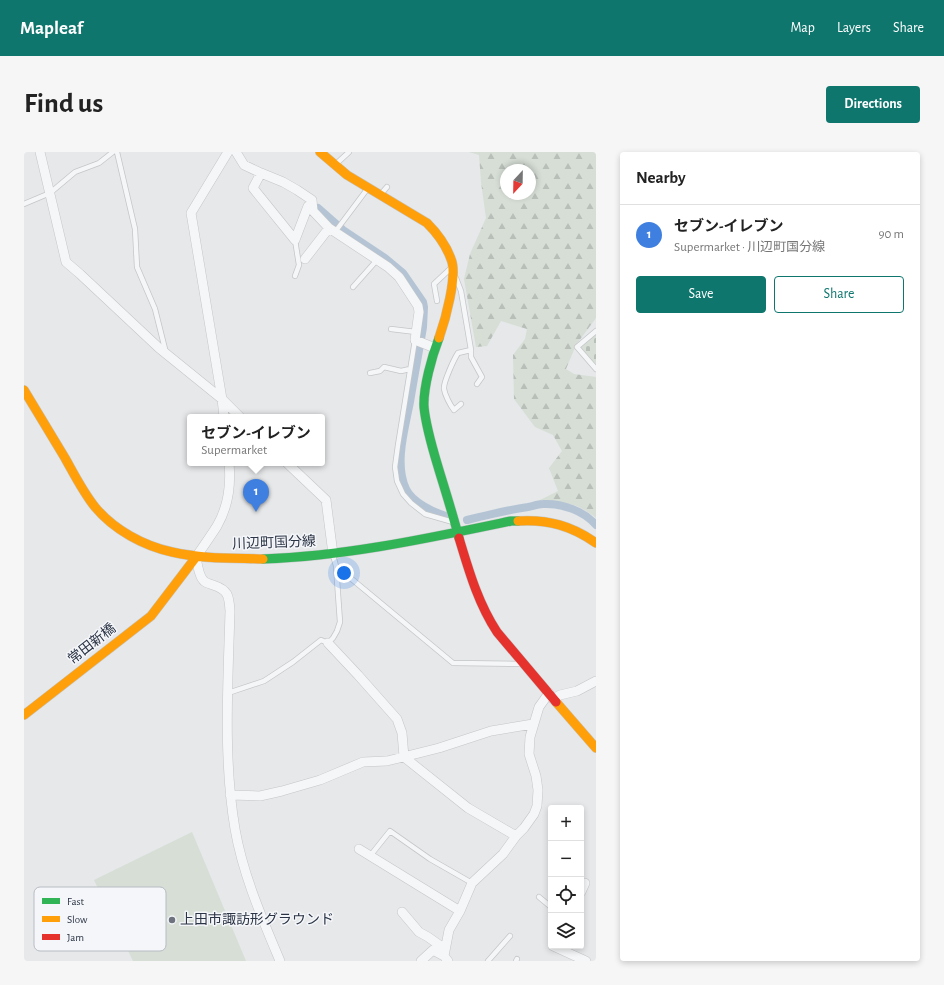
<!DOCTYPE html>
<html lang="en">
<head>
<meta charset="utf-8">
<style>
	:root { --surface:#fff; --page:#f6f6f6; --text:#222; --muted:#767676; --line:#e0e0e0; --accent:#0f766e }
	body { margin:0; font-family:"Alegreya Sans","Noto Sans JP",sans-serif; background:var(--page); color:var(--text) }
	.controls { position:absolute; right:12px; bottom:12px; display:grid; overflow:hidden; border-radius:4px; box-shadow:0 2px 6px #0003 }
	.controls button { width:36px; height:36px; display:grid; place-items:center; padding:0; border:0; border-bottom:1px solid var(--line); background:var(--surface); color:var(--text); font:20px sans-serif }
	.compass { position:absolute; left:476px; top:12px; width:36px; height:36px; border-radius:50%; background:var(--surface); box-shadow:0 2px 6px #0003; rotate:202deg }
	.you { position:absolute; left:320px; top:421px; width:14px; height:14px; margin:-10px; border:3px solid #fff; border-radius:50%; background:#1a73e8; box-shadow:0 0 0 6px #1a73e833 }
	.badge { display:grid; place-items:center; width:26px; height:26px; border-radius:50%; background:var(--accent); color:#fff; font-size:13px; font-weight:700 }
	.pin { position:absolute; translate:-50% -33px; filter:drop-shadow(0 1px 2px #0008) }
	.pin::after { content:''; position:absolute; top:21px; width:14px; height:12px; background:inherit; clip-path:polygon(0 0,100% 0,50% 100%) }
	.popup { position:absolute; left:163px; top:262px; width:138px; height:52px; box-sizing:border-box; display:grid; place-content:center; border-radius:4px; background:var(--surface); filter:drop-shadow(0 1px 3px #0005); font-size:13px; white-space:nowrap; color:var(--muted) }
	.popup b { font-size:15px; color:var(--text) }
	.popup::after { content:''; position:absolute; left:50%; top:100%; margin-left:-8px; border:8px solid transparent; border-top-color:var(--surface) }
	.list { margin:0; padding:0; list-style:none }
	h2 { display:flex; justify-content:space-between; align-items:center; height:52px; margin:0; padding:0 16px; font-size:17px }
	h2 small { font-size:13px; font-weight:400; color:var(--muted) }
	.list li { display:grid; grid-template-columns:26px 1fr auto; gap:12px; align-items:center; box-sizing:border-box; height:60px; padding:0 16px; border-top:1px solid var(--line) }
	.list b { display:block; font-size:15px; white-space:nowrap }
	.list p { margin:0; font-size:13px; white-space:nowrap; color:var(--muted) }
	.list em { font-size:13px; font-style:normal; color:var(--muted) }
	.actions { display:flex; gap:8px; padding:12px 16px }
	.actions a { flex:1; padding:9px 0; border:1px solid var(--accent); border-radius:4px; text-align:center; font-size:14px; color:var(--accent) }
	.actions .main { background:var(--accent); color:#fff }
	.icon { flex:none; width:22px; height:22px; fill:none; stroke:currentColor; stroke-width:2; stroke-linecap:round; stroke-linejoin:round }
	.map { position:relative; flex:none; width:572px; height:809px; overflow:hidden; border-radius:4px }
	header { display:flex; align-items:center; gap:24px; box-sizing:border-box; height:56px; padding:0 20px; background:var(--accent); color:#fff }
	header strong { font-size:19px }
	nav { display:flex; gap:22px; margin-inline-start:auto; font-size:14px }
	.intro { display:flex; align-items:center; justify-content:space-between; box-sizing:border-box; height:96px; padding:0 24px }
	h1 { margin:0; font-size:28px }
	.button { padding:10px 18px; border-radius:4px; background:var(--accent); color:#fff; font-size:14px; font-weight:700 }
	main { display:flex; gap:24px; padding:0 24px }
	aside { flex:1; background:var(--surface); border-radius:4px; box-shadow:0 2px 6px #0003 }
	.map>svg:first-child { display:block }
	.green { fill:#d6ded6 }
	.forest { fill:url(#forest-firs); fill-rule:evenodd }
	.cemetery { fill:url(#cemetery-stones) }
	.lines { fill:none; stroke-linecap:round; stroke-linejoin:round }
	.canal { stroke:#b4c4d5; stroke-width:8 }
	.lane-casing { stroke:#c4c6c8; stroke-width:6 }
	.street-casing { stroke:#c4c6c8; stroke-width:10 }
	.fast-casing { stroke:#c4c6c8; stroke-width:10 }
	.slow-casing { stroke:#c4c6c8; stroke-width:10 }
	.jam-casing { stroke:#c4c6c8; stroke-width:10 }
	.lane { stroke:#f5f6f7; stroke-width:4.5 }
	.street { stroke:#f5f6f7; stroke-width:9 }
	.fast { stroke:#30b455; stroke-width:9 }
	.slow { stroke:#ff9f0a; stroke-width:9 }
	.jam { stroke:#e5322d; stroke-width:9 }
	.poi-dot { fill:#6c737f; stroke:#f4f6f9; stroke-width:1.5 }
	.labels { text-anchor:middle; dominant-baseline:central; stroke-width:3; stroke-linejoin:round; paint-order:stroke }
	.street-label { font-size:14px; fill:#2b3445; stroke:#f4f6f9 }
	.poi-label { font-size:14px; fill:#2b3445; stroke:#f4f6f9; text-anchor:start }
	.key { fill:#f4f6f9; stroke:#b8bcc3; stroke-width:1 }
	.key-label { font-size:11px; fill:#2b3445 }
</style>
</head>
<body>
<header>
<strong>Mapleaf</strong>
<nav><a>Map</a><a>Layers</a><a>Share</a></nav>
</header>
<div class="intro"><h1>Find us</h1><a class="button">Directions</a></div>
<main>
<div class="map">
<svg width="572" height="809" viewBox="0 0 572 809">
	<defs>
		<pattern id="forest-firs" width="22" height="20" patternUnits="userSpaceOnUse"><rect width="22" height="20" fill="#d6ded6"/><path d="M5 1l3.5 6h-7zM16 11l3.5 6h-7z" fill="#b8bfb9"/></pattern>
		<pattern id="cemetery-stones" width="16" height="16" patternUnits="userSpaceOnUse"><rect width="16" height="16" fill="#d6ded6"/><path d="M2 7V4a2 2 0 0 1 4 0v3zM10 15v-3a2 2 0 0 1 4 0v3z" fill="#b8bfb9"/></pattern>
	</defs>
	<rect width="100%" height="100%" fill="#e6e8ea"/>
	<path class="green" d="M168,680L222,809H109L70,728Z"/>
	<path class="forest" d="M445,0H572V166L552,193L542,217L550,222L572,225V366C567,362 561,358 555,355C541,349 525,350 510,351L534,339L525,316L538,299L529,283L511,275L490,247L489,203L501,187L503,177L477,169L463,194L452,195L440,127L446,102L462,66L457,30L455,3ZM482,18H506V42H482Z"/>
	<path class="cemetery" d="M572,181V215L556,196Z"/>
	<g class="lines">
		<path class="canal" d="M294,56L319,78L361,106L379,121L399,150L400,155L399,175C395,200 390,225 386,250C381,276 370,312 382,337C388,350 409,360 422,364
			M443,368C463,363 483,358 504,355C509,354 514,352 519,352C538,351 560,359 572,373"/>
		<g class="lane-casing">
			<path id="lane" d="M93,0L111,77L113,115L131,157L142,201
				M312,12L325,0
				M357,42L363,35
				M0,52L26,41L51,20L75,11L89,0
				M311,80L344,36
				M271,124L275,113L271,88
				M432,126L437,139L447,198V205L458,225L453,232
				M329,135L353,108
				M413,149L410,132L427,116
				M367,177L392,180
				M572,179L553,195L572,217
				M391,188L374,293L371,315L373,329L379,342L387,351L401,362L429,370
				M346,221L356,219L360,215L377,219L386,217
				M437,252L430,258C426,253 421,243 420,237C419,231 430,207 434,201L447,198
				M309,403L312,414L429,511L498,512
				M204,541L240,529L269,510L297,488L304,491L309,486L313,479L316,470L312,414
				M346,704L366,679L406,707L448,731
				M515,745L527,755
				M464,809L486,784
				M492,809L493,807"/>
		</g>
		<g class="street-casing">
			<path id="street" d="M16,0L42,110L56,122L135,196L198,247L216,265
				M212,0L220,13L237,21L259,30L273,38L288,48L289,59L305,76L364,115L375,125L394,154L395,160L391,188L411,196
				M237,21L229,36L271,88L284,54L288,53
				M281,107L305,76
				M200,265L198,247L167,61L204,0
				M205,311C207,332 204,355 193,374C186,385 179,395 172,405C173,411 175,425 180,429C182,431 186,432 189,433C204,438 205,443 206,459C204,531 199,606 211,677C219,723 238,766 256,809
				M263,311L302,348L309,402
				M304,491L334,523L373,567L378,581L380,605L444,656L492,684
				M529,547L536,543L553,539L572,529
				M206,643L236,644L258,639L296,628L339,610L363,609L415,596L467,579L509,572
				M335,697L436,759
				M557,740L561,731
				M378,760L395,780L404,785L421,797
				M529,794L562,809
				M397,809L409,798L420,804
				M424,809L420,804L425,778L436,759L448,731L479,702L492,684L500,676L510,662L513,654L514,638L512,624L505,602L506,585L515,555L525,541"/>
		</g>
		<g class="fast-casing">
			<path id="fast" d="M415,186C408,204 399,236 400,255C402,276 409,298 415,318C422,341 429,363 435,386
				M239,407C323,404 405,386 487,369H494"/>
		</g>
		<g class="slow-casing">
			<path id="slow" d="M296,0L323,23L403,71C413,81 422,93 427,107C434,123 421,169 415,186
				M0,238C14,261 27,283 41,306C50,322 59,340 71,355C90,378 120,394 148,400C178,407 209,406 239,407
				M494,369C524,367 548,374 572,391
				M532,550L572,596
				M0,563L127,464L172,405"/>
		</g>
		<g class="jam-casing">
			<path id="jam" d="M435,386C445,419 454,451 473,480L532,550"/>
		</g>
		<use href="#lane" class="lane"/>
		<use href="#street" class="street"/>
		<use href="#fast" class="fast"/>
		<use href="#slow" class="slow"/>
		<use href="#jam" class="jam"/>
	</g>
	<circle class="poi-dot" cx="148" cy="768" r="4"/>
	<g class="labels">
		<g class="street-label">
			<text transform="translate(250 391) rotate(-2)">川辺町国分線</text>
			<text transform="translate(68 492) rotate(-38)">常田新橋</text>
		</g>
		<g class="poi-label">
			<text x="156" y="768">上田市諏訪形グラウンド</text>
		</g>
	</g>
	<rect x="10" y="735" width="132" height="64" rx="6" class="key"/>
	<rect x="18" y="746" width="18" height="6" fill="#30b455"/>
	<rect x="18" y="764" width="18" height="6" fill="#ff9f0a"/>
	<rect x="18" y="782" width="18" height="6" fill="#e5322d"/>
	<g class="key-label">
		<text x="43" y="753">Fast</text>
		<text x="43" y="771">Slow</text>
		<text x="43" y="789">Jam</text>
	</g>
</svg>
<div class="controls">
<button>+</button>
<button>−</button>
<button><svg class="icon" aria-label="locate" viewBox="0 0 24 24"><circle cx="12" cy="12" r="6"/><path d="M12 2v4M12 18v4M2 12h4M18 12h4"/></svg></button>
<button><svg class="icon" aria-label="layers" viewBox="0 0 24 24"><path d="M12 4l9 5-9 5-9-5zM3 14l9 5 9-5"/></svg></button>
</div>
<svg class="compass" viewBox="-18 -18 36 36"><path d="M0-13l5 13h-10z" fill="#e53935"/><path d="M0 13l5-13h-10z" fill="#767676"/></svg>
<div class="you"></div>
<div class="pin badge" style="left:232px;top:360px;background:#3f7fe0">1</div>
<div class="popup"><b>セブン-イレブン</b>Supermarket</div>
</div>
<aside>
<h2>Nearby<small></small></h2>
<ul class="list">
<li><span class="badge" style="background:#3f7fe0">1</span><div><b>セブン-イレブン</b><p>Supermarket · 川辺町国分線</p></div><em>90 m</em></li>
</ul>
<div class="actions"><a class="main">Save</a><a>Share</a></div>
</aside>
</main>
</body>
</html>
